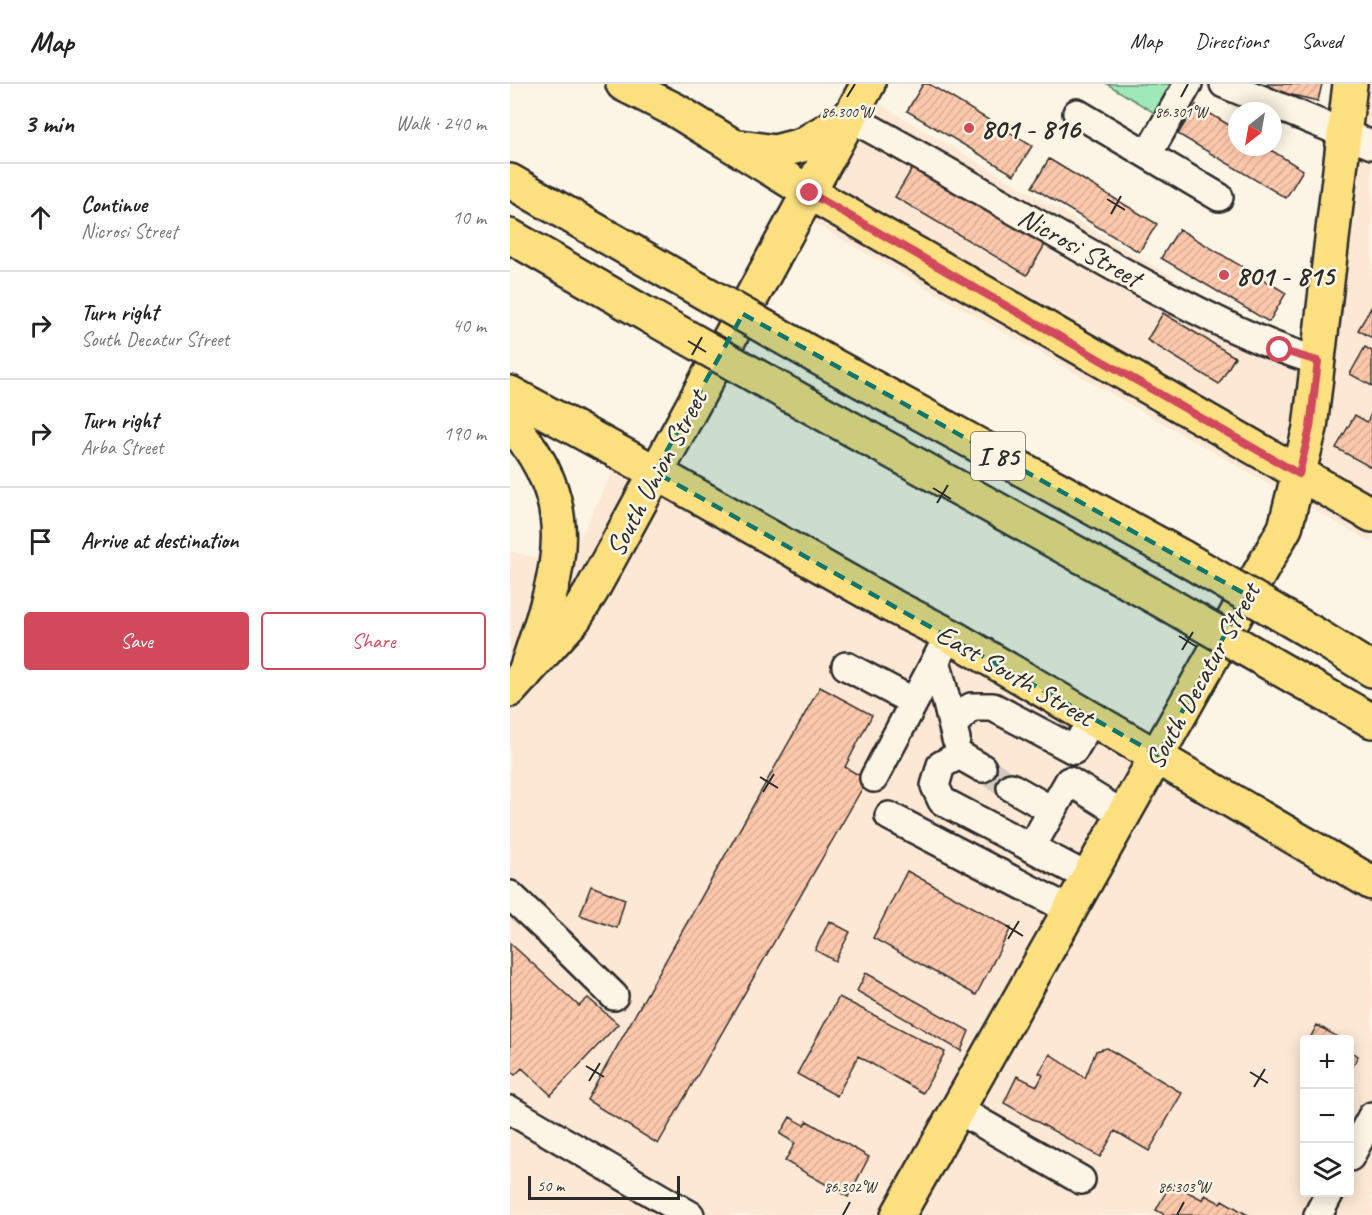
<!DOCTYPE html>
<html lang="en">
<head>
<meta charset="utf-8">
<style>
	:root { --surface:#fff; --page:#f6f6f6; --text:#222; --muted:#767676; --line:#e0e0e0; --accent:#d1495b }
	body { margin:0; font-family:Caveat,sans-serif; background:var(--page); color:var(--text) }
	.controls { position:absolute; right:18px; bottom:18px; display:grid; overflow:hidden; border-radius:6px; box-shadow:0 3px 15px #0003 }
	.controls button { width:54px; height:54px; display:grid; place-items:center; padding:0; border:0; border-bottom:2px solid var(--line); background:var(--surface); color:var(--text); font:30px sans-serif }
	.compass { position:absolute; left:718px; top:18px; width:54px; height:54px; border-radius:50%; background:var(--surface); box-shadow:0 3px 15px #0003; rotate:211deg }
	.scale { position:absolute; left:18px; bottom:15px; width:152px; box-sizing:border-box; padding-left:6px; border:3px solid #2b2b2b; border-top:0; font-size:16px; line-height:21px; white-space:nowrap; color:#2b2b2b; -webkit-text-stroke:4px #fcf5e5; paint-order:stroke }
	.stop { position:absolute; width:18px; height:18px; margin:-14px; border:4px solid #d1495b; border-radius:50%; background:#fff }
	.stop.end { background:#d1495b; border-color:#fff; box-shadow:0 2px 6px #0008 }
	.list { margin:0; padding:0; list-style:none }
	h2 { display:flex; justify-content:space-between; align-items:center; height:78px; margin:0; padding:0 24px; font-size:26px }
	h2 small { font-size:20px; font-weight:400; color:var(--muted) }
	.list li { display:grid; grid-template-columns:39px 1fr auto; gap:18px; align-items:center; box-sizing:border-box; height:108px; padding:0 24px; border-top:2px solid var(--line) }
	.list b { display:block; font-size:22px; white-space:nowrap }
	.list p { margin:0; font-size:20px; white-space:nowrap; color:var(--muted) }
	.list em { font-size:20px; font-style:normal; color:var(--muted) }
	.actions { display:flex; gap:12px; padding:18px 24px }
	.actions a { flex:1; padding:14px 0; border:2px solid var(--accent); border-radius:6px; text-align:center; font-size:21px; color:var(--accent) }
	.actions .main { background:var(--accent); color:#fff }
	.icon { flex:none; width:33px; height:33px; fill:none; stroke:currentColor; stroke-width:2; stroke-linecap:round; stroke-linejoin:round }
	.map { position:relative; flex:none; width:862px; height:1131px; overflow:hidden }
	header { display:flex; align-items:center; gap:36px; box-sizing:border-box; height:84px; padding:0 30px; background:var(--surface); border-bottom:2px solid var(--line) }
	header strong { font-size:28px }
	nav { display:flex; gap:33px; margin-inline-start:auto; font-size:21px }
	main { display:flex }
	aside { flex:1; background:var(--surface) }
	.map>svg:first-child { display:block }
	.built { fill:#fce8d4; fill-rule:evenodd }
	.pitch { fill:#9fe8b7; stroke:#658a71; stroke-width:1.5 }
	.building { fill:url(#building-hatch); stroke:#2b2b2b; stroke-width:1.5 }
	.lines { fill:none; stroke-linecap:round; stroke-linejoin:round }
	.minor-tunnel { stroke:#d2cdc0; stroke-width:27; stroke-dasharray:27 14; stroke-linecap:butt }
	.minor-casing { stroke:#2b2b2b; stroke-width:32 }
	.major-casing { stroke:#2b2b2b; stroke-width:38 }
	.highway-casing { stroke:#2b2b2b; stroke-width:38 }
	.minor { stroke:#fcf5e5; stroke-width:27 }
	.major { stroke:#fce080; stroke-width:33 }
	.highway { stroke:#fce080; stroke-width:33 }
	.highway-bridge-casing { stroke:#2b2b2b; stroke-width:38; stroke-linecap:butt }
	.highway-bridge { stroke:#fce080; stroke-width:33 }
	.route { stroke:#d1495b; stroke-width:8 }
	.marked { fill:#0f766e; fill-opacity:0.2; stroke:#0f766e; stroke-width:4.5; stroke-dasharray:12 8; stroke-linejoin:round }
	.ticks { fill:none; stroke:#2b2b2b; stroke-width:2 }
	.poi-dot { fill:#d1495b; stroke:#fcf5e5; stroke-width:2 }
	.labels { text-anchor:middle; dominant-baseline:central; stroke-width:5; stroke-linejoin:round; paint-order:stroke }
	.shield { fill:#fcf5e5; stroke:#6a6863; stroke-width:1.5 }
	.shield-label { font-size:27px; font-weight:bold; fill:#2b2b2b }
	.poi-label { font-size:28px; font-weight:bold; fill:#2b2b2b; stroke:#fcf5e5; text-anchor:start }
	.street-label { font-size:28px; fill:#2b2b2b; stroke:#fcf5e5 }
	.ticks-label { font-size:15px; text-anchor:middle; fill:#2b2b2b; stroke:#fcf5e5; stroke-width:5; stroke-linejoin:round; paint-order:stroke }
</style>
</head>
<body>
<header>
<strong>Map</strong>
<nav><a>Map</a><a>Directions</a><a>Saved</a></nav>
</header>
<main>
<aside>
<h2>3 min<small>Walk · 240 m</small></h2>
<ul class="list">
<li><svg class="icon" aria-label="ahead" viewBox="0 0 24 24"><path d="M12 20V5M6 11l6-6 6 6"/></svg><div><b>Continue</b><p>Nicrosi Street</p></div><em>10 m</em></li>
<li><svg class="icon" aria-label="right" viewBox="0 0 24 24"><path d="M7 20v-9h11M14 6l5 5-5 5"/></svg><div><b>Turn right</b><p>South Decatur Street</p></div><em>40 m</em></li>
<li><svg class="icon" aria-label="right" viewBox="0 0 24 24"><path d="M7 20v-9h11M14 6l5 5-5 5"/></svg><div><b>Turn right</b><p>Arba Street</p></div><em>190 m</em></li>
<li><svg class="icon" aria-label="arrive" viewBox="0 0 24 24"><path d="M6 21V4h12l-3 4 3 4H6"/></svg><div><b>Arrive at destination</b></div></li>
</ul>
<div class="actions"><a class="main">Save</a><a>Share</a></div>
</aside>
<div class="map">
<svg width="862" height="1131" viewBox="0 0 862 1131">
	<defs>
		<pattern id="building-hatch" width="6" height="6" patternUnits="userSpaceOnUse" patternTransform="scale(1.5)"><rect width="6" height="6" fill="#fcc8ac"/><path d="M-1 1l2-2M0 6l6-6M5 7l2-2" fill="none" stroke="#d8ac94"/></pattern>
	</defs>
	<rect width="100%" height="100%" fill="#fcf5e5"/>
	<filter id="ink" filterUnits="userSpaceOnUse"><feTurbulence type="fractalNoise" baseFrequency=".0167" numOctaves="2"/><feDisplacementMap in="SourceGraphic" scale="12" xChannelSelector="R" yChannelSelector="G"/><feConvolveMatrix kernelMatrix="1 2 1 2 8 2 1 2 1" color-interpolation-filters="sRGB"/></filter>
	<g filter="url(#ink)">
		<path class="built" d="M843,0H862V459L298,136L366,18L752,246L819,271Z
			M116,359L862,785V1131H0V467L57,481ZM794,956H840V1108H794Z"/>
		<path class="pitch" d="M597,0H671L651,33Z"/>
		<path class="building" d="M413,0H419L522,62L504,91L397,27Z
			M735,0H812L808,17Z
			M686,21L727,46V63H756L793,86L776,114L668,50Z
			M539,75L647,140L629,168L522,103Z
			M405,80L536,159L517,191L385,113Z
			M669,145L776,209L759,238L651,174Z
			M862,222V254L848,246Z
			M653,229L725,273L709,300L637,256Z
			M855,263L862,267V302L840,290Z
			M862,328V384L826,364L845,331L857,338Z
			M310,603L362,631L335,683L357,696L148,1060L77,1016Z
			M397,787L501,844L466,911L363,854Z
			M81,802L115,815L107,844L70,831Z
			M319,837L340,848L325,877L305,866Z
			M0,859L69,922L78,914L108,940L41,1011L12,984L5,991L0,987Z
			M356,889L459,947L451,967L347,907Z
			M329,913L435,968L413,1009L348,972L327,1012L287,990Z
			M807,941L833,956H799Z
			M840,959L843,962L840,967L848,972L840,988Z
			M597,964L672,1009L639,1067L605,1047L590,1073L494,1019L507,992L527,1002L533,991L529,989L540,970L575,994L586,967Z
			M280,1033L294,1041L297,1037L359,1073L338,1113L275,1077L285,1059L270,1050Z
			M661,1099L693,1116L695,1111L710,1119L712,1116L738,1131H655L646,1126Z"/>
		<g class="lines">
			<path class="minor-tunnel" d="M472,684L501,703"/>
			<g class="minor-casing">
				<path id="minor" d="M714,0L862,61
					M567,29L709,113
					M339,33C443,88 542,151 645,205C699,233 750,260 808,277
					M638,70L678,0
					M426,576L446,655
					M336,582L404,618L439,551
					M444,640L461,623H483L564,666L582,635
					M472,684L449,671L431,681L425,702L432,717L579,794
					M364,694L404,618
					M501,703L541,726
					M379,732L560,826
					M521,764L559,697L614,731
					M0,811L35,844
					M41,850L104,912
					M447,1025L571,1096
					M0,1026L180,1131
					M840,1073L862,1032
					M808,1131L820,1108"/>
			</g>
			<g class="major-casing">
				<path id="major" d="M300,109L862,431
					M145,388L380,521L439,551L862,799
					M0,606L64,535L81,508L358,0
					M388,1131L775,444L800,344L840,0"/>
			</g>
			<g class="highway-casing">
				<path id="highway" d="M113,0L165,26L300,109
					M230,63L265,68L292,61L339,33
					M0,97L165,192
					M0,152L141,233
					M304,271L672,473
					M0,309L145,388
					M280,311L649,515
					M0,338C77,426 47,493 14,591
					M806,551L862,586
					M786,594L862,637"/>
			</g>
			<use href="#minor" class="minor"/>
			<use href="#major" class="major"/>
			<use href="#highway" class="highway"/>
			<g class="highway-bridge-casing">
				<path id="highway-bridge" d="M165,192L304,271
					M141,233L280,311
					M672,473L806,551
					M649,515L786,594"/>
			</g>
			<use href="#highway-bridge" class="highway-bridge"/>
		</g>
	</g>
	<g class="lines" filter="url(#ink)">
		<path class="route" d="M300,109L789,390L800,344L808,277L770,266"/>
	</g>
	<path class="marked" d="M233,230L737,511L648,671L145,388Z"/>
	<path class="ticks" d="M337,13L345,0M671,13L678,0M597,115L615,126M601,130L611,112M178,257L196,268M182,271L192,253M423,404L441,415M427,419L438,401M669,552L687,563M672,566L683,548M250,693L268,704M253,708L264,690M495,841L513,852M498,855L509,837M76,982L94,993M740,988L758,999M79,997L90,979M744,1003L755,985M333,1131L340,1118M667,1131L674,1118"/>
	<g class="poi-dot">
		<circle cx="459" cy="44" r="6"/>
		<circle cx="714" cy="191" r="6"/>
	</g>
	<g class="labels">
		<rect class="shield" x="461" y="348" width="54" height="48" rx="4.5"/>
		<g class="shield-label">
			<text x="488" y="372">I 85</text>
		</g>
		<g class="poi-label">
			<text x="471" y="44">801 - 816</text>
			<text x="726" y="191">801 - 815</text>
		</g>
		<g class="street-label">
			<text transform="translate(570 163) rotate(29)">Nicrosi Street</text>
			<text transform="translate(146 389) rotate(-62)">South Union Street</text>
			<text transform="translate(505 591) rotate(30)">East South Street</text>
			<text transform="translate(692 592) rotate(-61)">South Decatur Street</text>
		</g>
	</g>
	<g class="ticks-label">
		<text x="337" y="33">86.300°W</text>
		<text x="671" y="33">86.301°W</text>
		<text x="340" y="1108">86.302°W</text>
		<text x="674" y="1108">86.303°W</text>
	</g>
</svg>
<div class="controls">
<button>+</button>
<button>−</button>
<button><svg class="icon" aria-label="layers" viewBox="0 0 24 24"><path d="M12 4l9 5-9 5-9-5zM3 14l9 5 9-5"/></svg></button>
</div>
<svg class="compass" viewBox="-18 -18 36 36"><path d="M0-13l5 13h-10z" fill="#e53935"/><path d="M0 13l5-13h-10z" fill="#767676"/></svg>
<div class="scale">50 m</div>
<div class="stop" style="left:770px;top:266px"></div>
<div class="stop end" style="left:300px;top:109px"></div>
</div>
</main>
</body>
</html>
